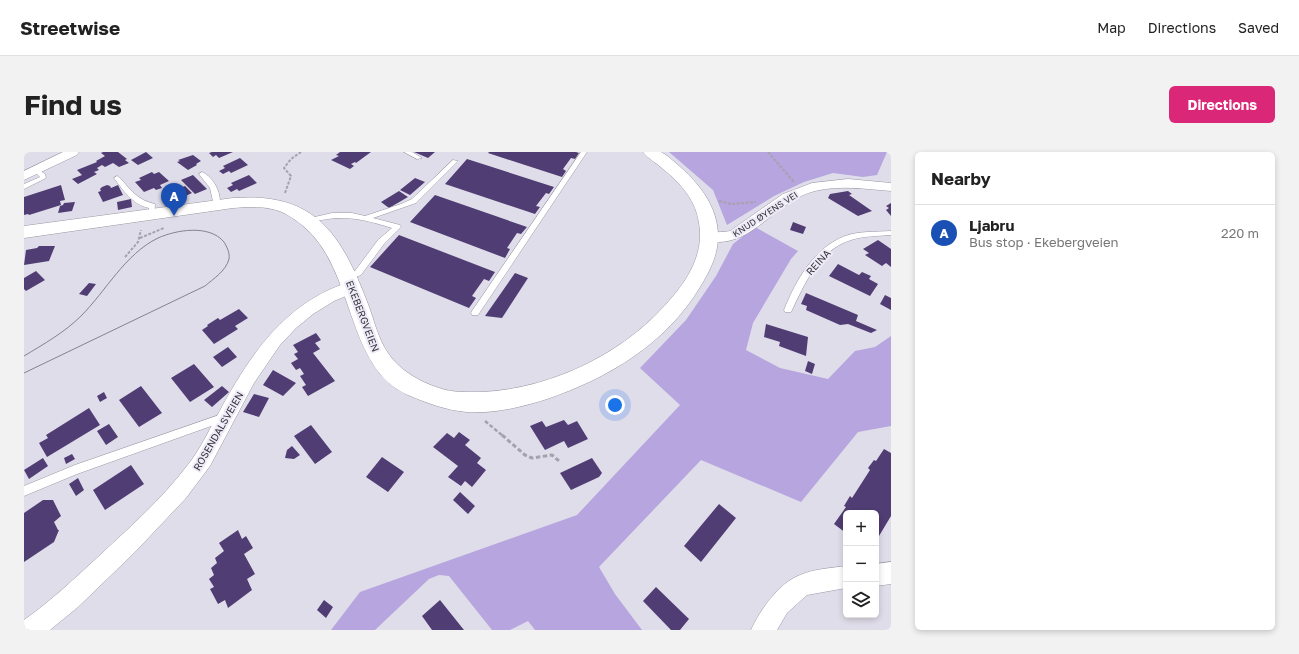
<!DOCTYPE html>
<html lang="en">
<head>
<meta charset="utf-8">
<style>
	:root { --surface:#fff; --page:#f2f2f2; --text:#222; --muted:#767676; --line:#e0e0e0; --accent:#db2777 }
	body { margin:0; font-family:"Golos Text",sans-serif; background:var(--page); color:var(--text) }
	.controls { position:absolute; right:12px; bottom:12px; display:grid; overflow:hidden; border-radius:6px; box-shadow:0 2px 6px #0003 }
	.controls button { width:36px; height:36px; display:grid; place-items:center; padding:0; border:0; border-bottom:1px solid var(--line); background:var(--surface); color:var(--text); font:20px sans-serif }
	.you { position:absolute; left:591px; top:253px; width:14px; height:14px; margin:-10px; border:3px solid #fff; border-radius:50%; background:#1a73e8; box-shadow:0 0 0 6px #1a73e833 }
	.badge { display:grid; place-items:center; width:26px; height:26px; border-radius:50%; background:var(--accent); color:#fff; font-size:13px; font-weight:700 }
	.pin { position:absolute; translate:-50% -33px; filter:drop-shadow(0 1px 2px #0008) }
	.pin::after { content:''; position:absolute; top:21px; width:14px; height:12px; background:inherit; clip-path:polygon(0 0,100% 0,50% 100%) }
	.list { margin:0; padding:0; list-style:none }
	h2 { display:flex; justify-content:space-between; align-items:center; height:52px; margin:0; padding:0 16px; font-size:17px }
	h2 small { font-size:13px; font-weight:400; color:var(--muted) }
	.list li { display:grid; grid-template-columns:26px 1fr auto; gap:12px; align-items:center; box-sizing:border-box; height:56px; padding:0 16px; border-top:1px solid var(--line) }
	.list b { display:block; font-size:15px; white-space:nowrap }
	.list p { margin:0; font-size:13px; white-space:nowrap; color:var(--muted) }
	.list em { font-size:13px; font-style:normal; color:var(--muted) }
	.icon { flex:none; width:22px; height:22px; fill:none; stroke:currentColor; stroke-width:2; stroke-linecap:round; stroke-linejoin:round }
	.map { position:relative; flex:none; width:867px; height:478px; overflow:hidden; border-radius:6px }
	header { display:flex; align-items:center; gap:24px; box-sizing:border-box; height:56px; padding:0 20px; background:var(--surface); border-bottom:1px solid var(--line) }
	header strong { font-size:19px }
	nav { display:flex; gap:22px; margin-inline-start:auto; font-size:14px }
	.intro { display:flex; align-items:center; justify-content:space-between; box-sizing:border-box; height:96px; padding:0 24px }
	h1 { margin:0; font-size:28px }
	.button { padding:10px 18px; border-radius:6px; background:var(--accent); color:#fff; font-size:14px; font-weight:700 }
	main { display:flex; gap:24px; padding:0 24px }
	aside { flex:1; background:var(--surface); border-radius:6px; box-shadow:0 2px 6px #0003 }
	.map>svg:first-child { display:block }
	.green { fill:#b6a5de }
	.building { fill:#503d74 }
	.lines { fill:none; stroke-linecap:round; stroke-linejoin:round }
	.lane-casing { stroke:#9a97a3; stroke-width:1 }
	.street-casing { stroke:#9a97a3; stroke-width:1 }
	.secondary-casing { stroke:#9a97a3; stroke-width:1 }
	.path-far2 { stroke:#a5a2ad; stroke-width:2; stroke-dasharray:3 1.5; stroke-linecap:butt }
	.path-far1 { stroke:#a5a2ad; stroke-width:2.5; stroke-dasharray:4 2; stroke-linecap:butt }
	.path { stroke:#a5a2ad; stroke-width:3; stroke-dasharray:4.5 2.5; stroke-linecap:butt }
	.lane { fill:#fff; fill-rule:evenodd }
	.street { fill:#fff; fill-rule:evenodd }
	.secondary { fill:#fff; fill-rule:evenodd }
	.tram { stroke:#84828a; stroke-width:1 }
	.labels { text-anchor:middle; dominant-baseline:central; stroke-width:4; stroke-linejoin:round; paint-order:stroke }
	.far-street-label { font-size:9px; fill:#36353a; stroke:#eeeaf7 }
	.street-label { font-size:10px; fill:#36353a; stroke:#eeeaf7 }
</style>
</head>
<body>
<header>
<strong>Streetwise</strong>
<nav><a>Map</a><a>Directions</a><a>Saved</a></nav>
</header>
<div class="intro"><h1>Find us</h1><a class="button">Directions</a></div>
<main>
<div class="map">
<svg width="867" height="478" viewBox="0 0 867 478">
	<rect width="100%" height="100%" fill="#e0ddea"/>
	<path class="green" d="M645,0H863L853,23L839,25L809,21L780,30L750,44L703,73L689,38Z
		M731,75L774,99L767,107L729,171L722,198L756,216L804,227L831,199L851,195L867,184V274L834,280L777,350L677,308L575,415L591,442L618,478H511L504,469L486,478H468L425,424L415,423L405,427L351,478H307L336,440L553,363L656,253L616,216L662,168L692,124L709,92Z"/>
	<path class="building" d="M79,0H94L103,7L101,8L105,11L95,15L89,11L81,15L78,13L73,16L75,18L70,20L73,22L54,32L48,27L58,23L53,18L73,10L72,9L81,4L77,1Z
		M122,0L129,6L114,13L107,8Z
		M188,0H209L195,6L192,3L189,5L185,1Z
		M316,0H347L332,11L331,10L327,12L330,14L326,17L307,8L315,4L312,3Z
		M390,0H411L404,6Z
		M465,0H552L555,1L551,7L547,6L539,17L542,19L538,25L464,1Z
		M169,3L177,9L172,12L173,13L164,18L153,10L156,9L154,8Z
		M216,6L224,13L207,21L205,19L199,22L195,19L201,16L199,14Z
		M443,7L530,35L525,42L522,41L512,54L516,55L511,62L421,32Z
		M128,20L130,22L135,20L145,29L136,33L138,36L132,38L130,36L120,40L111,30L117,28L115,26Z
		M169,23L183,37L171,42L157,28Z
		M225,23L233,31L215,39L213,37L207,40L203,36L209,33L207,31Z
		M391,26L401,30L386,43L376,38Z
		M37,33L41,48L36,49L37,53L5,63L4,62L0,63V45Z
		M83,33L86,34L87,36L94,33L99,43L79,50L74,40L77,39L76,37L78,35Z
		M161,34L168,41L153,48L146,41Z
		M375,39L384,45L365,56L357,50Z
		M824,39L828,42L825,43L848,59L834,64L804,46L806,42Z
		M411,43L503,75L497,82L493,81L483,96L486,97L481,106L386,70Z
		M107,47L108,55L94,58L93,50Z
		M51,50L48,59L34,61L36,54L39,53L40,51Z
		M867,51V64L862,58L865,56L862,54Z
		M769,70L782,75L779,82L766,78Z
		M375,83L471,120L465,129L460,127L448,144L452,146L445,156L346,115Z
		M854,88L867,97V115L862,111L858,114L841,103L845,101L839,97Z
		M15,94H31L25,109L0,113L2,98L13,96Z
		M814,112L835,123L838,120L847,124L845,127L854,132L846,144L805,124Z
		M12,119L21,128L2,139L0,137V126Z
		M491,121L504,126L478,166L461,164Z
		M65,131L72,132L63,144L55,142Z
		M782,141L834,163L832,169L853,178L847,181L824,172L816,173L782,158L783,154L777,152Z
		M861,143L867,146V158L856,152Z
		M215,157L224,166L211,174L214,177L190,192L178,178L184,174L183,173L194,166L196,168Z
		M742,172L784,185L782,204L755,194L756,190L740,185Z
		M292,181L297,188L291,191L296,197L289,201L311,229L284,244L278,235L282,233L276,224L280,222L276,216L272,218L267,211L274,207L270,202L274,200L269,193Z
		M204,195L213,205L198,215L189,205Z
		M784,209L791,212L788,222L781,219Z
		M170,212L190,235L166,250L147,226Z
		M249,218L272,231L259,244L239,233Z
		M117,234L138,261L115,275L95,248Z
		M198,234L205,240L188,255L180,248Z
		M80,240L83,246L76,250L73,244Z
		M230,242L245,246L235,265L219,260Z
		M65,256L76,273L23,305L15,291L24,286L22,283Z
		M540,268L544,273L553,269L564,287L544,296L540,289L521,298L506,274L518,269L522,275Z
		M85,272L94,285L82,293L73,279Z
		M287,273L308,300L291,312L270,284Z
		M435,280L446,288L441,293L457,306L453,311L462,318L448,335L441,329L437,334L424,325L434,314L409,295L423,281L430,286Z
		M268,294L276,303L270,307L261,306L263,298Z
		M860,297L867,301V364L852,389V361H822V381L810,372L822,355L820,354L826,344L828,346L846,318L844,316L850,308L852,309Z
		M48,302L51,307L42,312L40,306Z
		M358,305L380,320L364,340L342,325Z
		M19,306L24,314L5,327L0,318Z
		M568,306L578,321L575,325L547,338L536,321Z
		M107,313L120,332L81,358L69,338Z
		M54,326L60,338L52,344L45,332Z
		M436,340L451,354L444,362L429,348Z
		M19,348H29L37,364L30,370L34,378H35L30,390L0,410V361Z
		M695,352L712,366L677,410L660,394Z
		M214,378L218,387L222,384L229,396L220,402L231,422L223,427L228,438L204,456L201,448L194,452L186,437L190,435L185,427L190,423L187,416L193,411L191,406L200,399L195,391Z
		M632,435L665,467L656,478H647L619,449Z
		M300,448L309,455L302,466L293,458Z
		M416,448L440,478H408L398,464Z"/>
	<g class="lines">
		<g class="lane-casing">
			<path id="lane" d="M380,0H388L398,6L393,7Z
				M557,0H563L454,163H448L447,161L448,159Z
				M429,8L434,9L392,51L349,66L376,73L377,75L360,92L337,123L324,128L321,127V123L331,119L354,88L368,76C335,66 318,62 284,71H282V67L308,61H328L341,64L377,52L388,47Z
				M12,16L21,22L22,26L0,37V32L16,25L9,18Z
				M178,20C190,25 199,43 195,56H193L190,54L186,36L175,22Z
				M93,24L95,25C107,38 113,48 131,52L130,65H126L125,56C109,53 99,38 90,26Z
				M867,79V83C854,84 839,84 827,88C793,99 781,132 767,160H761L760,158C772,128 790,96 821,84C835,79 852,80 867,79Z
				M201,261L204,262L206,265L204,268L53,322L0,344V334L51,313Z"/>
		</g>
		<g class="street-casing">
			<path id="street" d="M39,0H55L53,3L0,28V19Z
				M824,27L867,31V39C842,37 816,33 791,39C751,48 725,101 681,88L679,85L681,82C689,79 698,81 706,79L759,42L788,31Z
				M328,129L334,131L336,135L334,139L310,149L289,162L272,176L256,193L230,231L186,314L162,346L111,400L54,455L26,478H0V468C27,449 50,427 74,405C105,376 137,348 163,314C176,298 184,280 194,262C226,203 260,150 328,129Z
				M867,410V432L852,434V412Z
				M822,414V436L783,443L763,461L753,478H727C736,458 755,431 776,423C790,417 807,416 822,414Z"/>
		</g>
		<g class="secondary-casing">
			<path id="secondary" d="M619,0H637L642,3C667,23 692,47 694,81C695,101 686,119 676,135C642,192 584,226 523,247C498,255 469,262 443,260C421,258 403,251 384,243C321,216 332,116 278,73C269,66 259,59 248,57C235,54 221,55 209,56L0,86V74L209,46C292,40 317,82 344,152C350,168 354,187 364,201C375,218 396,230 415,236C429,241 445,240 459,240C531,236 605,199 650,143C667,123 680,98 675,71C672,49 657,31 639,17C633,11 624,7 619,0Z"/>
		</g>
		<path class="path-far2" d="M744,0L770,30
			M261,41L267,24L260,16L267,7L277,0
			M695,49L707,52L732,50
			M116,86L140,76
			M101,105L114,90L117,78"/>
		<path class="path-far1" d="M461,269L479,284"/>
		<path class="path" d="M478,283L501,303L508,306L528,303L535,309"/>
		<use href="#lane" class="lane"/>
		<use href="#street" class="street"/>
		<use href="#secondary" class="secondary"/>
		<path class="tram" d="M0,204C20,192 41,180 57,164C82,139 101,102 134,86C152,78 185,72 200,90C203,95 206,101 205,107C202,119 189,127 181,134L0,221"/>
	</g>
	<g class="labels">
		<g class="far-street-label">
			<text transform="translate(741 62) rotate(-33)">KNUD ØYENS VEI</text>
		</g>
		<g class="street-label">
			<text transform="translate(794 110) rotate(-48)">REINA</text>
			<text transform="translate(339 164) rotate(69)">EKEBERGVEIEN</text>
			<text transform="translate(194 279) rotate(-60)">ROSENDALSVEIEN</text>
		</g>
	</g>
</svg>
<div class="controls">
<button>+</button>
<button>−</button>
<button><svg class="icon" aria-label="layers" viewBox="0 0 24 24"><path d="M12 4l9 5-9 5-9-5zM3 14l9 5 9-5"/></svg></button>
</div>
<div class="you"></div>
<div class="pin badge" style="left:150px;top:64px;background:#1a4fb4">A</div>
</div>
<aside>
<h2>Nearby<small></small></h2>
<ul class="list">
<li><span class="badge" style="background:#1a4fb4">A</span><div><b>Ljabru</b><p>Bus stop · Ekebergveien</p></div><em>220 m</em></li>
</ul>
</aside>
</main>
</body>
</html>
